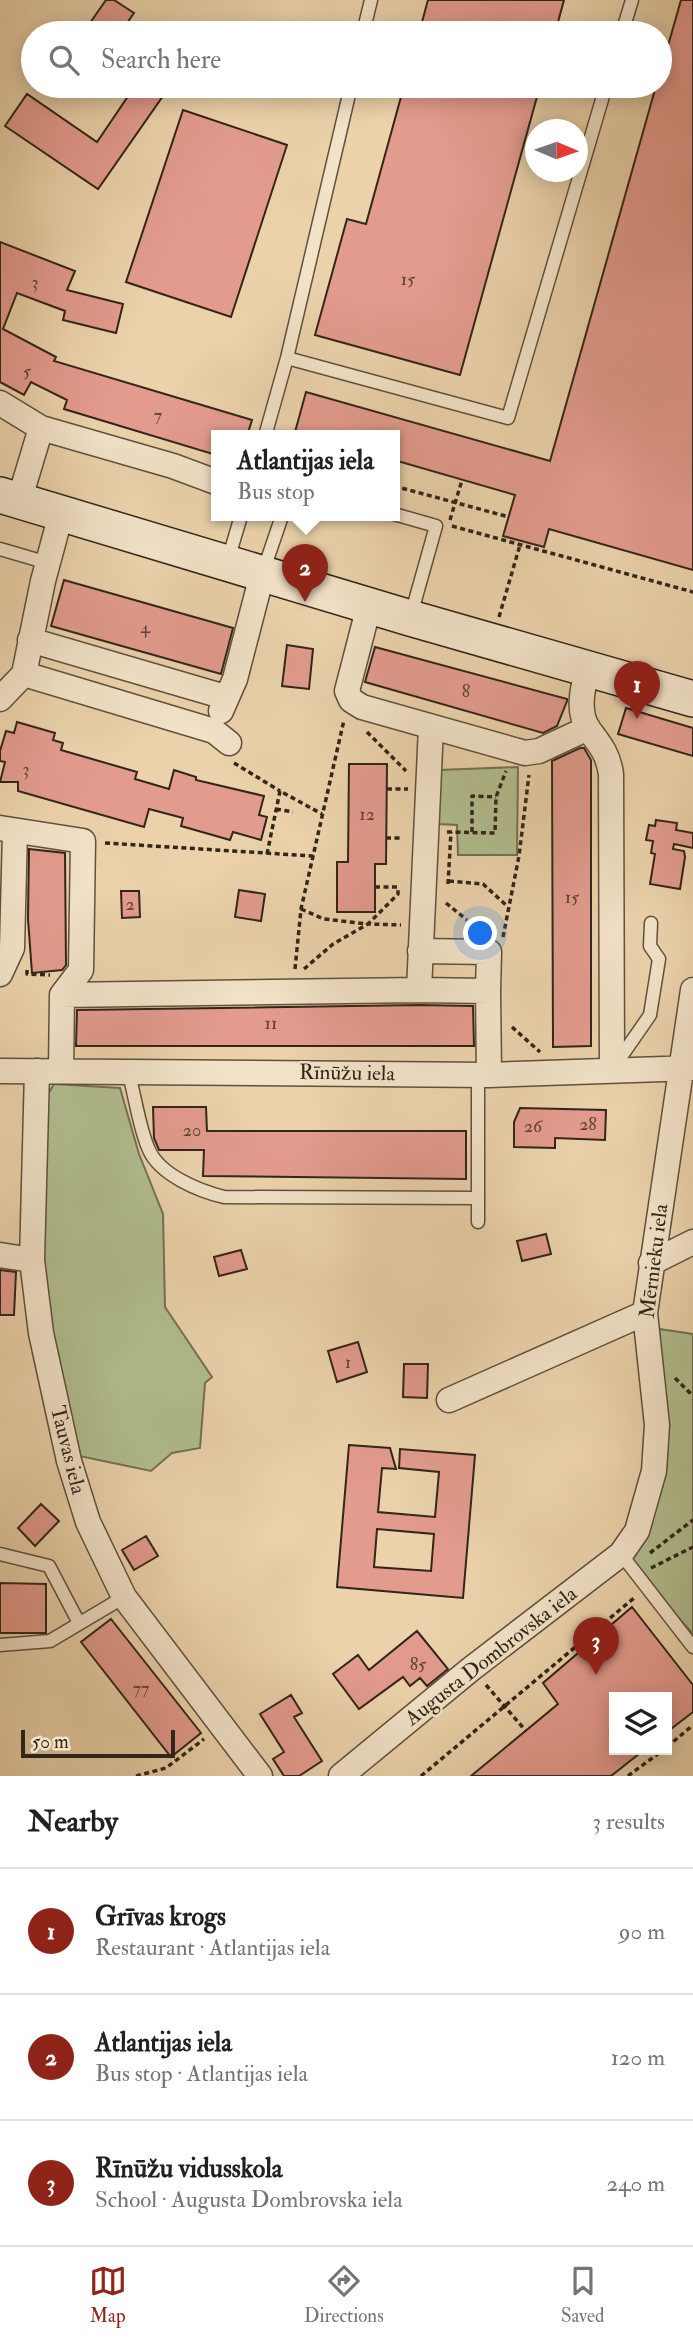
<!DOCTYPE html>
<html lang="en">
<head>
<meta charset="utf-8">
<style>
	:root { --surface:#fff; --page:#f6f6f6; --text:#202124; --muted:#757577; --line:#e0e0e0; --accent:#8f2418 }
	body { margin:0; font-family:"IM FELL Double Pica",serif; background:var(--page); color:var(--text) }
	.controls { position:absolute; right:21px; bottom:21px; display:grid; overflow:hidden; border-radius:0px; box-shadow:0 4px 18px #0003 }
	.controls button { width:63px; height:63px; display:grid; place-items:center; padding:0; border:0; border-bottom:2px solid var(--line); background:var(--surface); color:var(--text); font:35px sans-serif }
	.compass { position:absolute; left:525px; top:119px; width:63px; height:63px; border-radius:50%; background:var(--surface); box-shadow:0 4px 18px #0003; rotate:92deg }
	.scale { position:absolute; left:21px; bottom:18px; width:154px; box-sizing:border-box; padding-left:7px; border:4px solid #32251a; border-top:0; font-size:19px; line-height:24px; white-space:nowrap; color:#32251a; -webkit-text-stroke:5px #f2e2c8; paint-order:stroke }
	.you { position:absolute; left:481px; top:934px; width:24px; height:24px; margin:-18px; border:5px solid #fff; border-radius:50%; background:#1a73e8; box-shadow:0 0 0 10px #1a73e833 }
	.badge { display:grid; place-items:center; width:46px; height:46px; border-radius:50%; background:var(--accent); color:#fff; font-size:23px; font-weight:700 }
	.pin { position:absolute; translate:-50% -58px; filter:drop-shadow(0 2px 4px #0008) }
	.pin::after { content:''; position:absolute; top:37px; width:24px; height:21px; background:inherit; clip-path:polygon(0 0,100% 0,50% 100%) }
	.popup { position:absolute; left:211px; top:430px; width:189px; height:91px; box-sizing:border-box; display:grid; place-content:center; border-radius:0px; background:var(--surface); filter:drop-shadow(0 2px 5px #0005); font-size:23px; white-space:nowrap; color:var(--muted) }
	.popup b { font-size:26px; color:var(--text) }
	.popup::after { content:''; position:absolute; left:50%; top:100%; margin-left:-14px; border:14px solid transparent; border-top-color:var(--surface) }
	.list { margin:0; padding:0; list-style:none }
	h2 { display:flex; justify-content:space-between; align-items:center; height:91px; margin:0; padding:0 28px; font-size:30px }
	h2 small { font-size:23px; font-weight:400; color:var(--muted) }
	.list li { display:grid; grid-template-columns:46px 1fr auto; gap:21px; align-items:center; box-sizing:border-box; height:126px; padding:0 28px; border-top:2px solid var(--line) }
	.list b { display:block; font-size:26px; white-space:nowrap }
	.list p { margin:0; font-size:23px; white-space:nowrap; color:var(--muted) }
	.list em { font-size:23px; font-style:normal; color:var(--muted) }
	.icon { flex:none; width:38px; height:38px; fill:none; stroke:currentColor; stroke-width:2; stroke-linecap:round; stroke-linejoin:round }
	.map { position:relative; flex:none; width:693px; height:1776px; overflow:hidden }
	.search { position:absolute; background:var(--surface); box-shadow:0 4px 18px #0003; left:21px; right:21px; top:21px; height:77px; display:flex; align-items:center; gap:18px; box-sizing:border-box; padding:0 24px; border-radius:38px; color:var(--muted); font-size:26px }
	.sheet { height:469px; background:var(--surface) }
	nav { display:flex; justify-content:space-around; align-items:center; box-sizing:border-box; height:98px; border-top:2px solid var(--line); background:var(--surface); font-size:19px; color:var(--muted) }
	nav a { display:grid; justify-items:center; gap:4px }
	nav .on { color:var(--accent) }
	.map>svg:first-child { display:block }
	.green { fill:#b1bd8e; stroke:#727154; stroke-width:2 }
	.building { fill:#e39b8d; stroke:#32251a; stroke-width:2; fill-rule:evenodd }
	.lines { fill:none; stroke-linecap:round; stroke-linejoin:round }
	.service-casing { stroke:#60503e; stroke-width:15 }
	.minor-casing { stroke:#60503e; stroke-width:27 }
	.secondary-casing { stroke:#32251a; stroke-width:38 }
	.path { stroke:#32251a; stroke-width:3.5; stroke-dasharray:5 3.5; stroke-linecap:butt }
	.service { stroke:#f2e2c8; stroke-width:12 }
	.minor { stroke:#f2e2c8; stroke-width:24 }
	.secondary { stroke:#f2e2c8; stroke-width:35 }
	.labels { text-anchor:middle; dominant-baseline:central; stroke-width:5; stroke-linejoin:round; paint-order:stroke }
	.number-label { font-size:18px; fill:#5e4237 }
	.street-label { font-size:21px; fill:#32251a; stroke:#f2e2c8 }
</style>
</head>
<body>
<div class="map">
<svg width="693" height="1776" viewBox="0 0 693 1776">
	<rect width="100%" height="100%" fill="#ebd2ab"/>
	<filter id="stains"><feTurbulence type="fractalNoise" baseFrequency=".00286" numOctaves="4"/><feColorMatrix values="0 0 0 0 .2 0 0 0 0 .09 0 0 0 0 .02 0 0 0 .5 -.17"/></filter>
	<radialGradient id="worn" r=".72"><stop offset=".6" stop-color="#630" stop-opacity="0"/><stop offset="1" stop-color="#630" stop-opacity=".3"/></radialGradient>
	<path class="green" d="M518,767L517,855H458L457,825L438,824L439,770Z
		M54,1084L120,1088L139,1154L163,1214L165,1307L212,1377L205,1383L200,1448L172,1453L151,1471L79,1456L42,1286L40,1108Z
		M646,1327L693,1334V1634L631,1566L630,1543L654,1471Z"/>
	<path class="building" d="M106,0H114L134,13L120,33H83Z
		M428,0H564L555,33H419Z
		M681,0H693V570L549,529L544,547L503,536L515,495L394,460V436H307L295,432L306,392L550,461L656,86H660V74Z
		M135,86H170L98,189L5,126L27,94L97,142Z
		M404,86H540L460,375L315,335L347,219L366,224Z
		M183,110L287,145L231,317L126,282Z
		M0,242L75,271L67,290L123,304L116,333L63,320L65,311L17,293L3,329L56,357L54,361L252,420L247,436H216V455L64,409L67,400L31,382L24,395L0,382Z
		M64,580L233,628L221,674L51,626Z
		M287,645L313,649L309,689L282,686Z
		M375,647L567,699V701L557,726L543,733L365,682Z
		M626,708L693,728V756L618,734Z
		M17,722L55,733L53,740L63,743L61,750L137,772L135,779L169,789L174,770L196,777V780L264,796L259,815L267,817L261,840L233,832L230,840L181,826L183,818L149,809L144,827L18,791V782H0L5,762L0,761V751L6,731L14,733Z
		M580,748H584L591,760V1046L553,1047L552,761Z
		M349,764H387L386,864H375V912H337V862H348Z
		M656,820L677,823L676,830L693,833V848L674,844L673,849L684,851L685,857L680,889L650,884L655,854L651,853L653,841L646,840L649,825L655,826Z
		M29,849L65,853L66,965L62,970L32,973L28,919Z
		M239,890L265,894L261,921L235,917Z
		M121,891H139L140,917L122,918Z
		M419,1005L473,1006L474,1046H76L77,1010Z
		M153,1107H206L207,1131H466V1179L203,1176L204,1150H159L154,1138Z
		M520,1108L606,1110L605,1140L555,1138V1148L514,1147V1122Z
		M546,1234L551,1254L522,1261L517,1241Z
		M241,1250L247,1269L219,1276L214,1257Z
		M0,1270L16,1272L14,1315H0Z
		M358,1342L367,1372L337,1382L328,1351Z
		M404,1364H428L427,1398L403,1397Z
		M349,1445L390,1448L396,1469L382,1468L378,1512L435,1517L439,1472L399,1468L400,1449L475,1455L463,1598L337,1587ZM377,1529L434,1534L431,1571L374,1567Z
		M41,1504L59,1521L35,1546L18,1528Z
		M146,1536L158,1556L134,1570L122,1550Z
		M0,1583L46,1584V1633H0Z
		M632,1607L693,1685V1712L667,1732V1697H614V1750H644L611,1776H471L558,1704L543,1683Z
		M111,1619L201,1733L171,1757L81,1642Z
		M417,1631L448,1669L427,1686L420,1678L410,1686L403,1677L359,1709L333,1674L358,1655L369,1670Z
		M291,1695L302,1713L294,1717L322,1761L299,1776H284L273,1759L284,1752L260,1714Z"/>
	<g class="lines">
		<g class="service-casing">
			<path id="service" d="M363,33L371,0
				M622,33L632,0
				M287,358L508,418L606,86
				M265,436L287,358L351,86
				M394,514L436,526L411,615
				M0,549L48,563
				M228,560L241,516
				M263,572L282,516
				M616,1064L650,1015L659,959L650,946L651,923
				M128,1071C135,1095 139,1128 149,1150C160,1175 199,1191 224,1197L478,1198V1075
				M478,1198V1222
				M0,1554L49,1566L79,1623
				M621,1554L693,1647
				M0,1645L50,1641L124,1597"/>
		</g>
		<g class="minor-casing">
			<path id="minor" d="M0,403L41,428L19,501
				M41,428L173,466L216,482
				M369,606L347,691L351,700L362,707L525,753L539,751L588,728
				M30,640L225,697
				M588,670C582,688 577,713 589,730C601,746 608,754 611,774L612,1070
				M24,674L214,731L229,743
				M0,699L24,674L43,581L61,514
				M221,711L235,679L262,575
				M431,727L419,990L488,991L489,1075
				M0,828L83,841L81,970L62,995L61,1071
				M420,951L489,952L488,991
				M0,974L12,948L15,831
				M62,995L419,990
				M0,1071L489,1075L693,1068
				M37,1071L32,1260L41,1333L69,1461L88,1522L124,1597L260,1776
				M0,1255L32,1260
				M651,1263L693,1242
				M449,1400L645,1313
				M341,1776L471,1669L621,1554L637,1531L654,1471L657,1425L645,1313L693,990"/>
		</g>
		<g class="secondary-casing">
			<path id="secondary" d="M0,495L410,618L693,699"/>
		</g>
		<path class="path" d="M394,486L509,517
			M450,520L462,480
			M452,526L693,592
			M499,617L520,545
			M367,732L406,771
			M234,763L280,791
			M387,789H408
			M276,809L293,812
			M447,832L495,833L496,797L506,771
			M472,832V796L496,797
			M386,838H403
			M105,843L313,856
			M267,854L280,791L322,814
			M449,881L483,884L507,906
			M448,884L451,832
			M375,887H398
			M446,903L467,920
			M301,909L324,919L368,924L398,894V887
			M503,937L519,856L529,775
			M295,969L301,909L344,720
			M304,969L333,944L368,924L401,925
			M27,970V974L50,975
			M512,1027L540,1052
			M675,1378L693,1396
			M650,1553L693,1520
			M651,1568L693,1547
			M486,1685L526,1731
			M667,1747L693,1725
			M136,1776L166,1768L204,1739
			M421,1776L634,1598
			M628,1776L663,1750"/>
		<use href="#service" class="service"/>
		<use href="#minor" class="minor"/>
		<use href="#secondary" class="secondary"/>
	</g>
	<g class="labels">
		<g class="number-label">
			<text x="408" y="279">15</text>
			<text x="35" y="282">3</text>
			<text x="27" y="371">5</text>
			<text x="158" y="415">7</text>
			<text x="145" y="627">4</text>
			<text x="466" y="691">8</text>
			<text x="26" y="769">3</text>
			<text x="367" y="814">12</text>
			<text x="572" y="897">15</text>
			<text x="130" y="904">2</text>
			<text x="271" y="1023">11</text>
			<text x="588" y="1124">28</text>
			<text x="533" y="1126">26</text>
			<text x="192" y="1130">20</text>
			<text x="348" y="1362">1</text>
			<text x="418" y="1664">85</text>
			<text x="141" y="1688">77</text>
		</g>
		<g class="street-label">
			<text transform="translate(347 1073) rotate(1)">Rīnūžu iela</text>
			<text transform="translate(654 1261) rotate(-83)">Mērnieku iela</text>
			<text transform="translate(68 1450) rotate(76)">Tauvas iela</text>
			<text transform="translate(491 1656) rotate(-38)">Augusta Dombrovska iela</text>
		</g>
	</g>
	<rect width="100%" height="100%" filter="url(#stains)"/>
	<rect width="100%" height="100%" fill="url(#worn)"/>
</svg>
<div class="controls">
<button><svg class="icon" aria-label="layers" viewBox="0 0 24 24"><path d="M12 4l9 5-9 5-9-5zM3 14l9 5 9-5"/></svg></button>
</div>
<svg class="compass" viewBox="-18 -18 36 36"><path d="M0-13l5 13h-10z" fill="#e53935"/><path d="M0 13l5-13h-10z" fill="#757577"/></svg>
<div class="scale">50 m</div>
<div class="you"></div>
<div class="pin badge" style="left:637px;top:719px">1</div>
<div class="pin badge" style="left:305px;top:602px">2</div>
<div class="popup"><b>Atlantijas iela</b>Bus stop</div>
<div class="pin badge" style="left:596px;top:1675px">3</div>
<div class="search"><svg class="icon" aria-label="search" viewBox="0 0 24 24"><circle cx="10" cy="10" r="6"/><path d="M15 15l6 6"/></svg>Search here</div>
</div>
<section class="sheet">
<h2>Nearby<small>3 results</small></h2>
<ul class="list">
<li><span class="badge">1</span><div><b>Grīvas krogs</b><p>Restaurant · Atlantijas iela</p></div><em>90 m</em></li>
<li><span class="badge">2</span><div><b>Atlantijas iela</b><p>Bus stop · Atlantijas iela</p></div><em>120 m</em></li>
<li><span class="badge">3</span><div><b>Rīnūžu vidusskola</b><p>School · Augusta Dombrovska iela</p></div><em>240 m</em></li>
</ul>
</section>
<nav>
<a class="on"><svg class="icon" aria-label="map" viewBox="0 0 24 24"><path d="M3 6l6-2 6 2 6-2v14l-6 2-6-2-6 2zM9 4v14M15 6v14"/></svg>Map</a>
<a><svg class="icon" aria-label="directions" viewBox="0 0 24 24"><path d="M12 3l9 9-9 9-9-9zM9 14v-3h6M13 9l2 2-2 2"/></svg>Directions</a>
<a><svg class="icon" aria-label="saved" viewBox="0 0 24 24"><path d="M7 4h10v16l-5-4-5 4z"/></svg>Saved</a>
</nav>
</body>
</html>
